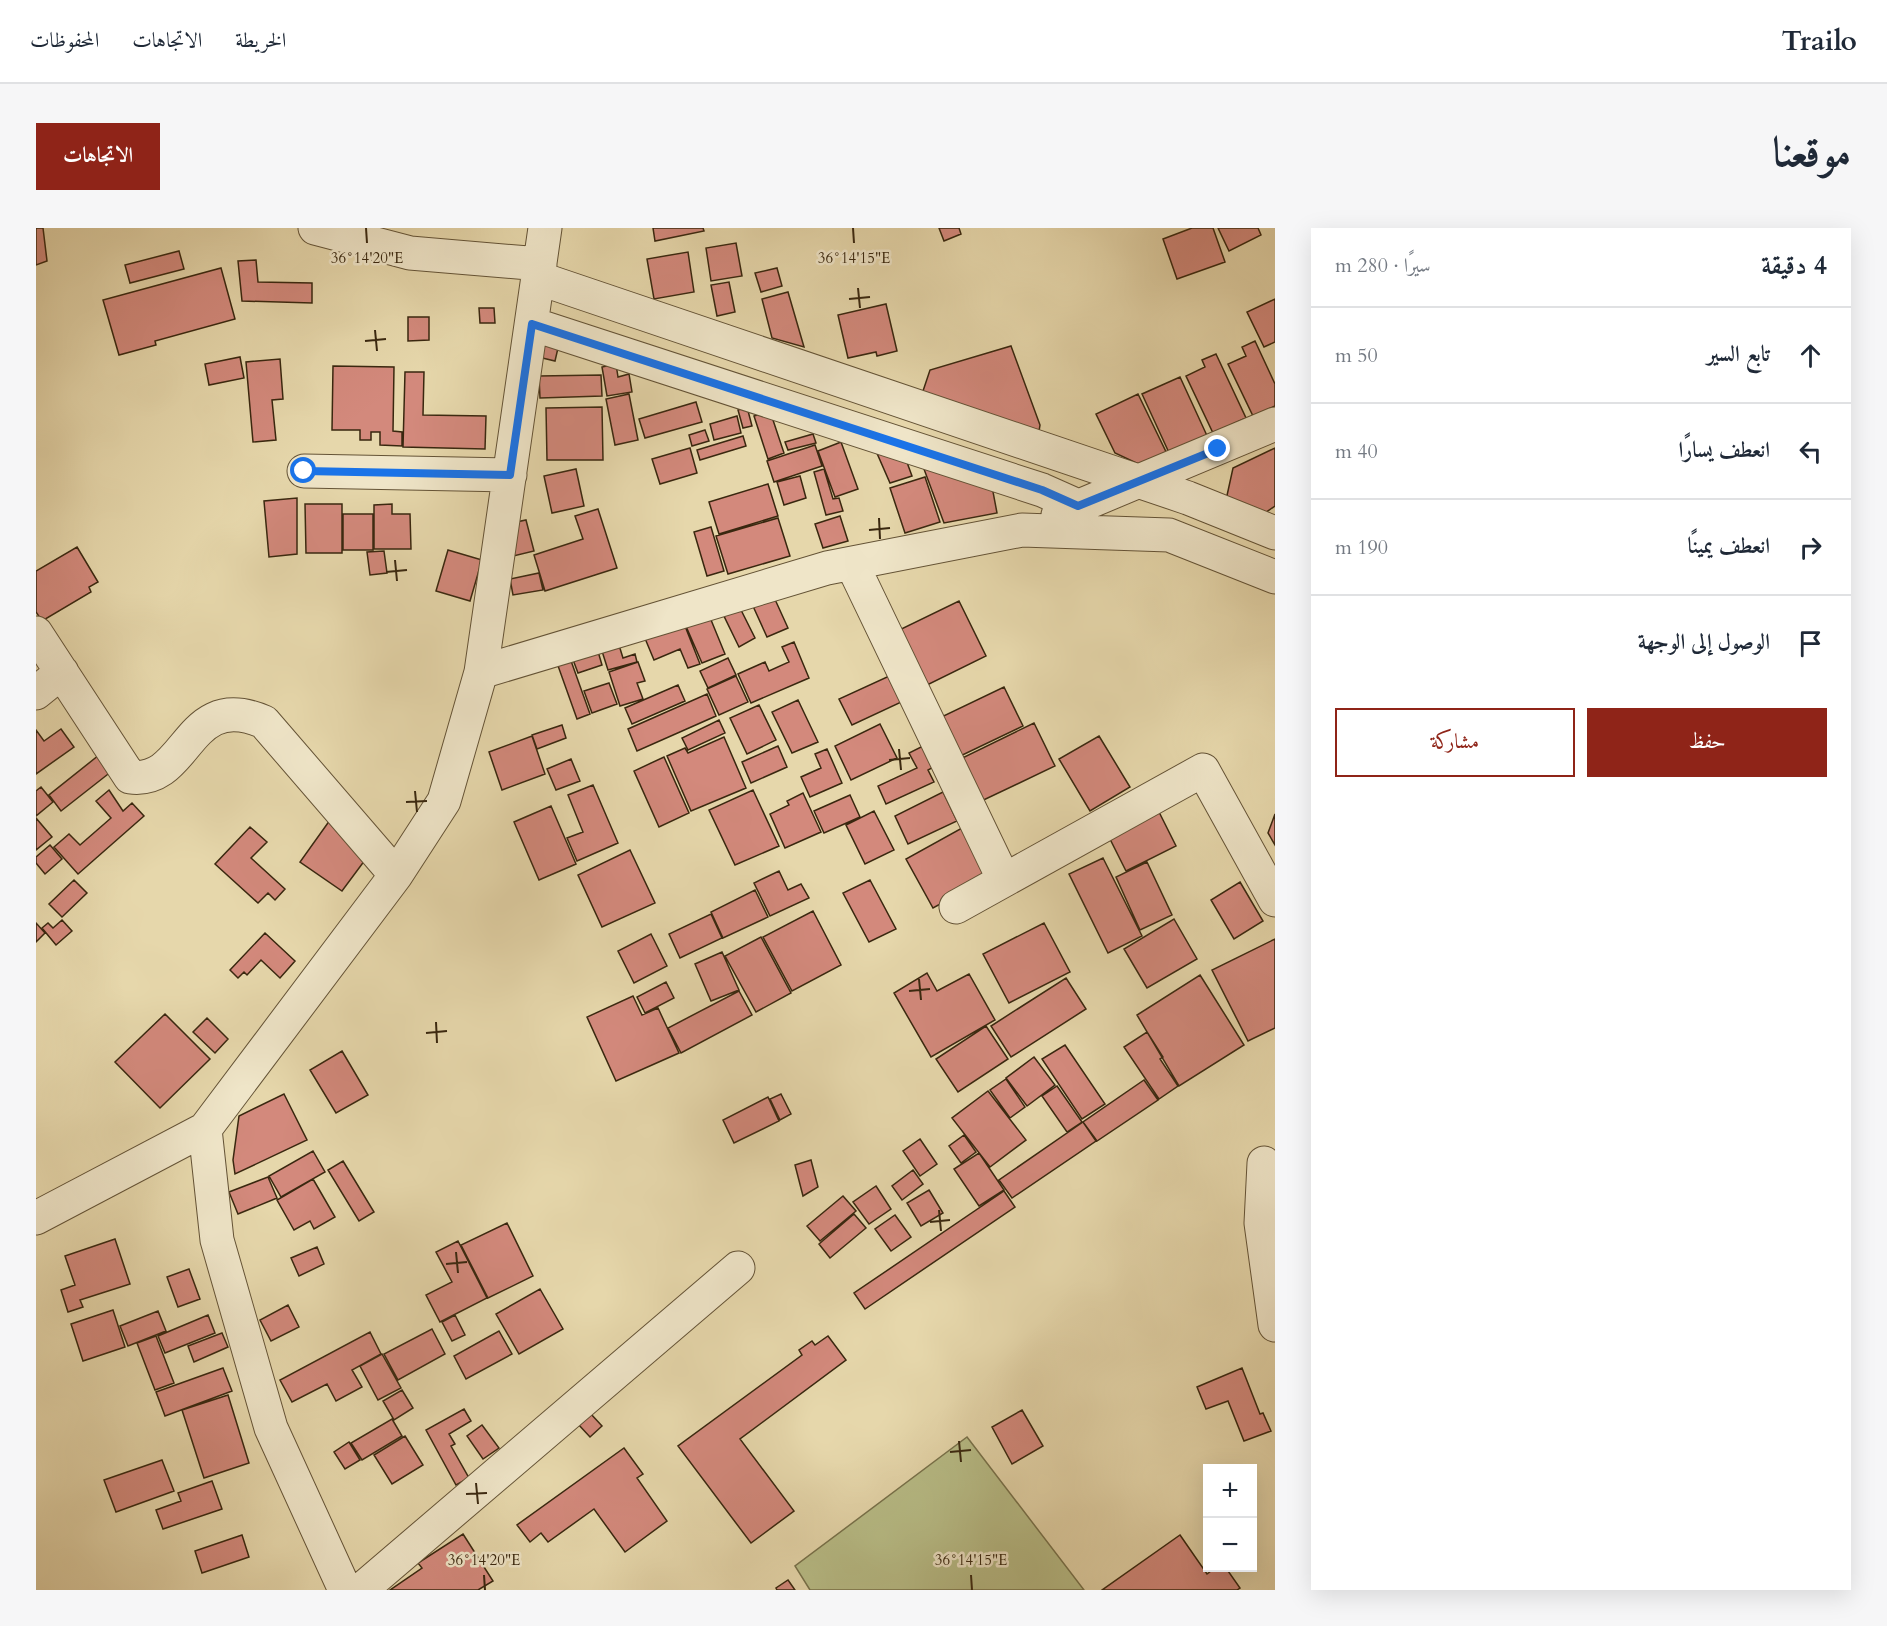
<!DOCTYPE html>
<html lang="ar">
<head>
<meta charset="utf-8">
<style>
	:root { --surface:#fff; --page:#f6f6f7; --text:#1f2937; --muted:#747a83; --line:#e0e1e3; --accent:#8f2418 }
	body { margin:0; font-family:Cardo,Amiri,serif; background:var(--page); color:var(--text); direction:rtl }
	.controls { position:absolute; right:18px; bottom:18px; display:grid; overflow:hidden; border-radius:0px; box-shadow:0 6px 24px #0002 }
	.controls button { width:54px; height:54px; display:grid; place-items:center; padding:0; border:0; border-bottom:2px solid var(--line); background:var(--surface); color:var(--text); font:30px sans-serif }
	.stop { position:absolute; width:18px; height:18px; margin:-14px; border:4px solid #1a73e8; border-radius:50%; background:#fff }
	.stop.end { background:#1a73e8; border-color:#fff; box-shadow:0 2px 6px #0008 }
	.list { margin:0; padding:0; list-style:none }
	h2 { display:flex; justify-content:space-between; align-items:center; height:78px; margin:0; padding:0 24px; font-size:26px }
	h2 small { font-size:20px; font-weight:400; color:var(--muted) }
	.list li { display:grid; grid-template-columns:39px 1fr auto; gap:18px; align-items:center; box-sizing:border-box; height:96px; padding:0 24px; border-top:2px solid var(--line) }
	.list b { display:block; font-size:22px; white-space:nowrap }
	.list em { font-size:20px; font-style:normal; color:var(--muted) }
	.actions { display:flex; gap:12px; padding:18px 24px }
	.actions a { flex:1; padding:14px 0; border:2px solid var(--accent); border-radius:0px; text-align:center; font-size:21px; color:var(--accent) }
	.actions .main { background:var(--accent); color:#fff }
	.icon { flex:none; width:33px; height:33px; fill:none; stroke:currentColor; stroke-width:2; stroke-linecap:round; stroke-linejoin:round }
	.map { position:relative; flex:none; width:1239px; height:1362px; overflow:hidden; direction:ltr; border-radius:0px }
	header { display:flex; align-items:center; gap:36px; box-sizing:border-box; height:84px; padding:0 30px; background:var(--surface); border-bottom:2px solid var(--line) }
	header strong { font-size:28px }
	nav { display:flex; gap:33px; margin-inline-start:auto; font-size:21px }
	.intro { display:flex; align-items:center; justify-content:space-between; box-sizing:border-box; height:144px; padding:0 36px }
	h1 { margin:0; font-size:42px }
	.button { padding:15px 27px; border-radius:0px; background:var(--accent); color:#fff; font-size:21px; font-weight:700 }
	main { display:flex; gap:36px; padding:0 36px }
	aside { flex:1; background:var(--surface); border-radius:0px; box-shadow:0 6px 24px #0002 }
	.map>svg:first-child { display:block }
	.green { fill:#b8bd87; stroke:#78724b; stroke-width:1.5 }
	.building { fill:#d3897c; stroke:#39270f; stroke-width:1.5 }
	.lines { fill:none; stroke-linecap:round; stroke-linejoin:round }
	.minor-casing { stroke:#645336; stroke-width:35 }
	.minor { stroke:#efe5c8; stroke-width:33 }
	.route { stroke:#1a73e8; stroke-width:8 }
	.ticks { fill:none; stroke:#39270f; stroke-width:2 }
	.ticks-label { font-size:15px; text-anchor:middle; fill:#39270f; stroke:#efe5c8; stroke-width:5; stroke-linejoin:round; paint-order:stroke }
</style>
</head>
<body>
<header>
<strong>Trailo</strong>
<nav><a>الخريطة</a><a>الاتجاهات</a><a>المحفوظات</a></nav>
</header>
<div class="intro"><h1>موقعنا</h1><a class="button">الاتجاهات</a></div>
<main>
<aside>
<h2>4 دقيقة<small>سيرًا · 280 m</small></h2>
<ul class="list">
<li><svg class="icon" aria-label="ahead" viewBox="0 0 24 24"><path d="M12 20V5M6 11l6-6 6 6"/></svg><div><b>تابع السير</b></div><em>50 m</em></li>
<li><svg class="icon" aria-label="left" viewBox="0 0 24 24"><path d="M17 20v-9H6M10 6l-5 5 5 5"/></svg><div><b>انعطف يسارًا</b></div><em>40 m</em></li>
<li><svg class="icon" aria-label="right" viewBox="0 0 24 24"><path d="M7 20v-9h11M14 6l5 5-5 5"/></svg><div><b>انعطف يمينًا</b></div><em>190 m</em></li>
<li><svg class="icon" aria-label="arrive" viewBox="0 0 24 24"><path d="M6 21V4h12l-3 4 3 4H6"/></svg><div><b>الوصول إلى الوجهة</b></div></li>
</ul>
<div class="actions"><a class="main">حفظ</a><a>مشاركة</a></div>
</aside>
<div class="map">
<svg width="1239" height="1362" viewBox="0 0 1239 1362">
	<rect width="100%" height="100%" fill="#e6d7ab"/>
	<filter id="stains"><feTurbulence type="fractalNoise" baseFrequency=".00333" numOctaves="4"/><feColorMatrix values="0 0 0 0 .2 0 0 0 0 .09 0 0 0 0 .02 0 0 0 .5 -.17"/></filter>
	<radialGradient id="worn" r=".72"><stop offset=".6" stop-color="#630" stop-opacity="0"/><stop offset="1" stop-color="#630" stop-opacity=".3"/></radialGradient>
	<path class="green" d="M931,1209L1048,1362H774L759,1338Z"/>
	<path class="building" d="M0,0H7L11,33L0,37Z
		M617,0H667L668,3L619,13Z
		M903,0H923L925,6L908,13Z
		M1156,0H1177L1189,34L1141,51L1127,11Z
		M1182,0H1222L1225,7L1193,23Z
		M700,15L706,48L675,53L670,20Z
		M143,23L148,41L94,55L89,37Z
		M652,24L658,64L618,71L611,31Z
		M220,32L222,54L276,55V75L206,73L202,33Z
		M185,40L199,91L119,113L120,117L83,127L67,72Z
		M741,40L746,58L725,64L719,45Z
		M693,54L699,84L681,88L675,57Z
		M752,64L768,119L736,110L726,71Z
		M1239,71V114L1228,119L1211,84Z
		M850,76L861,123L841,128L840,124L812,130L802,87Z
		M443,80H458L459,95H444Z
		M372,89H393V112L372,113Z
		M1219,113L1239,156V178L1217,188L1192,136L1210,128L1206,119Z
		M501,115L522,120L519,133L498,128Z
		M975,118L1004,197L1003,203L886,166L894,142Z
		M1180,126L1210,190L1177,205L1150,148L1169,139L1166,132Z
		M204,129L208,150L173,157L169,136Z
		M244,131L247,171L236,172L240,212L217,214L210,134Z
		M580,136L582,149L593,146L596,164L571,168L566,139Z
		M297,138L358,139L357,203L366,204V218L344,217V204H335V212H324V202H296Z
		M369,144H388L387,187L450,188L449,221L367,219Z
		M565,147L566,168L504,170L503,148Z
		M1144,149L1173,212L1135,229L1106,166Z
		M593,166L602,212L579,217L570,171Z
		M1102,166L1133,230L1111,240L1079,225L1060,186Z
		M660,174L666,194L609,210L603,191Z
		M566,179L567,232H511L510,180Z
		M711,179L716,198L707,200L702,182Z
		M734,183L748,225L732,231L718,188Z
		M701,188L705,205L678,212L674,196Z
		M669,202L673,213L656,218L653,207Z
		M777,206L780,215L752,222L749,214Z
		M707,208L710,218L664,232L661,222Z
		M805,214L822,261L799,269L782,223Z
		M779,217L786,238L738,254L731,233Z
		M654,220L661,245L624,256L616,231Z
		M1239,220V278L1226,287L1190,272L1197,240Z
		M840,223L869,229L876,248L854,255Z
		M885,233L955,253L961,285L908,295Z
		M540,241L548,278L516,285L508,248Z
		M788,241L797,271L803,270L807,283L790,287L778,244Z
		M764,248L770,270L748,277L741,254Z
		M889,249L904,294L869,305L854,260Z
		M732,256L742,288L683,306L673,274Z
		M261,270V326L233,329L228,273Z
		M269,276H306V325H270Z
		M356,276V286H374L375,321H338V277Z
		M562,281L581,340L509,363L498,327L547,311L539,288Z
		M307,286H337V322H307Z
		M804,288L812,313L787,320L779,296Z
		M742,290L754,328L692,346L680,308Z
		M490,292L498,323L469,330L476,295Z
		M675,299L688,343L671,348L658,304Z
		M41,319L62,354L53,359L55,364L6,393L0,384V343Z
		M412,322L446,332L434,373L400,363Z
		M348,323L351,345L334,347L331,324Z
		M503,345L507,362L477,367L474,351Z
		M737,367L752,400L731,409L716,376Z
		M923,373L950,428L885,460L857,405Z
		M702,376L719,410L703,419L686,384Z
		M673,387L689,426L666,435L649,396Z
		M647,393L664,436L652,440L644,421L618,432L608,408Z
		M582,414L587,430L599,426L601,434L572,442L565,420Z
		M758,414L773,450L715,475L702,446L729,434L733,443L753,434L746,419Z
		M561,420L566,437L542,445L536,429Z
		M534,430L554,486L541,491L521,435Z
		M692,430L700,447L672,460L664,443Z
		M602,434L609,453L601,455L607,471L584,478L573,444Z
		M862,444L874,470L816,497L803,471Z
		M700,448L712,474L683,487L671,461Z
		M573,455L581,476L556,485L548,463Z
		M642,457L649,473L596,496L589,480Z
		M968,459L987,498L916,532L897,493Z
		M671,466L680,488L601,523L592,501Z
		M762,472L782,514L756,525L736,484Z
		M723,477L740,512L711,526L694,490Z
		M683,492L689,505L652,522L646,510Z
		M998,495L1019,538L937,577L916,535Z
		M844,496L861,530L815,552L799,518Z
		M526,497L530,510L501,521L496,507Z
		M25,501L38,519L0,546V502L8,513Z
		M496,508L509,546L466,562L453,524Z
		M1063,508L1094,559L1054,583L1023,531Z
		M688,509L710,560L655,583L631,528L649,520L652,525Z
		M891,516L901,537L892,542L898,554L850,576L842,558L881,540L873,525Z
		M742,518L751,539L715,555L706,534Z
		M791,521L806,555L774,569L765,549L785,540L779,526Z
		M63,527L76,543L25,583L13,567Z
		M628,529L653,585L623,599L598,543Z
		M535,531L544,553L520,562L511,541Z
		M557,557L582,615L541,633L531,610L547,604L532,567Z
		M5,559L17,574L0,588V563Z
		M73,562L87,583L96,575L108,588L42,646L18,619L33,606L44,617L75,590L60,573Z
		M717,562L743,618L699,637L673,582Z
		M907,564L921,593L872,616L859,588Z
		M767,565L785,604L749,620L734,586L753,577L751,573Z
		M814,567L824,589L788,605L778,583Z
		M1118,574L1140,618L1090,643L1068,599Z
		M515,578L540,636L503,652L478,594Z
		M838,583L858,622L829,636L810,597Z
		M1239,586V617L1232,605Z
		M0,590L16,609L0,622Z
		M294,592L329,632L306,663L264,634Z
		M214,599L231,614L215,630L249,661L239,672L232,665L222,675L179,636Z
		M926,600L954,649L897,680L870,631Z
		M14,617L26,631L9,646L0,635V629Z
		M594,622L619,675L566,699L542,647Z
		M1067,630L1106,708L1072,725L1033,646Z
		M1111,634L1136,687L1104,702L1080,649Z
		M743,643L752,662L765,656L773,670L734,688L718,655Z
		M38,652L51,665L26,689L13,676Z
		M834,652L860,701L833,714L807,665Z
		M1204,654L1227,693L1198,711L1175,672Z
		M719,662L732,689L687,710L675,684Z
		M777,683L805,737L756,763L727,709Z
		M675,686L686,710L644,730L633,706Z
		M1138,691L1161,731L1111,760L1088,721Z
		M26,692L36,703L20,717L6,700L12,695L17,700Z
		M0,695L9,705L0,714Z
		M1008,695L1034,744L973,775L947,726Z
		M229,705L259,733L244,750L225,732L211,747L208,744L202,750L194,742Z
		M615,706L631,738L598,755L582,723Z
		M725,709L755,765L720,784L689,728Z
		M1239,711V800L1212,813L1176,742Z
		M686,724L703,762L675,773L659,736Z
		M891,745L901,763L933,746L959,792L895,829L858,765Z
		M1164,747L1208,817L1143,858L1101,787Z
		M1030,750L1050,781L975,829L955,798Z
		M630,754L638,770L609,785L601,769Z
		M703,763L716,787L645,825L632,800Z
		M597,768L606,787L622,780L643,825L580,853L551,789Z
		M129,786L174,831L124,880L79,834Z
		M171,790L192,811L179,825L157,804Z
		M950,798L972,831L922,864L900,831Z
		M1111,804L1127,829L1124,831L1142,858L1123,871L1088,819Z
		M1029,817L1069,876L1046,891L1006,831Z
		M306,823L332,867L300,885L274,842Z
		M998,829L1019,857L991,878L970,850Z
		M970,851L989,879L974,890L954,862Z
		M1108,852L1122,872L1061,913L1047,894Z
		M1021,858L1046,894L1031,904L1006,868Z
		M952,863L990,912L954,939L916,890Z
		M248,866L271,912L199,946L197,932L203,888Z
		M745,866L755,886L744,892L734,871Z
		M732,869L743,893L698,915L687,892Z
		M1047,894L1060,913L976,970L963,952Z
		M928,907L940,924L925,935L913,918Z
		M884,911L901,936L884,948L867,923Z
		M277,923L289,944L245,969L233,948Z
		M943,925L968,962L943,978L918,941Z
		M775,932L782,959L767,968L759,937Z
		M307,933L338,984L323,993L292,942Z
		M877,942L887,956L866,972L856,958Z
		M232,949L241,970L202,986L193,964Z
		M277,951L299,989L278,1001L274,993L258,1002L241,972Z
		M840,958L855,981L833,996L817,974Z
		M893,962L907,985L885,998L871,975Z
		M968,963L979,979L829,1081L818,1065Z
		M807,968L820,983L784,1013L771,998Z
		M818,986L830,1000L794,1030L783,1016Z
		M859,987L875,1009L855,1023L839,1001Z
		M471,995L497,1048L452,1070L425,1017Z
		M79,1011L94,1056L44,1072L47,1079L32,1084L25,1062L39,1057L29,1028Z
		M422,1013L451,1070L404,1094L390,1067L416,1054L400,1024Z
		M281,1019L288,1036L263,1048L255,1030Z
		M153,1041L164,1071L142,1079L131,1049Z
		M504,1061L527,1101L483,1126L460,1086Z
		M252,1077L263,1099L235,1113L224,1092Z
		M77,1082L89,1119L47,1133L35,1096Z
		M122,1083L130,1103L92,1118L84,1098Z
		M172,1087L179,1105L129,1125L122,1108Z
		M419,1087L429,1107L416,1113L406,1094Z
		M396,1101L409,1126L362,1152L348,1126Z
		M463,1103L476,1126L430,1151L418,1128Z
		M334,1104L345,1126L316,1142L326,1159L300,1173L291,1156L256,1174L244,1152Z
		M186,1105L192,1119L158,1134L152,1118Z
		M120,1108L138,1155L119,1162L101,1115Z
		M792,1108L810,1132L704,1211L758,1283L715,1315L642,1218L766,1127L763,1122L776,1113L779,1117Z
		M346,1126L365,1160L342,1172L324,1138Z
		M187,1140L196,1163L129,1188L120,1164Z
		M1206,1140L1224,1186L1227,1185L1235,1203L1208,1213L1192,1173L1170,1181L1161,1159Z
		M366,1162L377,1180L358,1192L347,1173Z
		M192,1167L213,1235L168,1250L146,1182Z
		M428,1181L435,1193L413,1206L419,1216L415,1218L433,1250L420,1257L390,1202Z
		M986,1182L1007,1218L976,1236L956,1199Z
		M554,1185L566,1198L554,1209L542,1196Z
		M356,1191L366,1208L326,1232L315,1215Z
		M446,1197L463,1220L447,1231L431,1208Z
		M369,1208L387,1237L356,1256L338,1227Z
		M313,1214L324,1232L309,1241L298,1224Z
		M588,1220L607,1246L601,1250L631,1293L589,1324L558,1281L512,1314L505,1305L494,1314L481,1297Z
		M126,1232L138,1263L80,1284L68,1252Z
		M176,1253L186,1281L127,1301L120,1282L145,1273L142,1265Z
		M427,1306L457,1353L442,1362H354L386,1340L382,1335Z
		M206,1307L213,1329L166,1345L159,1323Z
		M1144,1307L1171,1346L1179,1340H1190L1204,1360L1201,1362H1066Z
		M752,1352L759,1362H741L740,1360Z"/>
	<g class="lines">
		<g class="minor-casing">
			<path id="minor" d="M279,0L374,25L504,36
				M502,50L1152,270L1239,305
				M496,96L1006,262L1042,278
				M268,243L474,247
				M1022,287L1239,196
				M816,336L968,652
				M0,405L94,549C154,557 149,460 228,494L360,647
				M445,444L791,340L986,302L1133,307L1239,349
				M0,465L26,444
				M920,679L1167,542L1239,672
				M1228,935L1225,995L1239,1097
				M0,990L169,901
				M309,1362L235,1200L181,1012L169,901L360,647L408,573L445,444L509,0
				M325,1362L702,1040"/>
		</g>
		<use href="#minor" class="minor"/>
	</g>
	<g class="lines">
		<path class="route" d="M268,243L474,247L496,96L1006,262L1042,278L1182,221"/>
	</g>
	<path class="ticks" d="M330,0L331,15M817,0L818,15M822,60L824,80M813,71L834,69M339,102L341,123M329,113L350,111M843,290L844,311M833,302L854,300M359,332L361,353M350,344L371,342M863,521L865,542M853,532L874,530M379,563L381,584M370,574L391,573M883,751L885,772M873,763L894,761M400,794L401,815M390,805L411,803M903,982L905,1003M894,994L914,992M420,1024L422,1045M410,1036L431,1034M923,1213L925,1234M914,1224L935,1222M440,1255L442,1276M430,1266L451,1265M448,1347L449,1362M935,1347L936,1362"/>
	<g class="ticks-label">
		<text x="331" y="35">36°14'20"E</text>
		<text x="818" y="35">36°14'15"E</text>
		<text x="448" y="1337">36°14'20"E</text>
		<text x="935" y="1337">36°14'15"E</text>
	</g>
	<rect width="100%" height="100%" filter="url(#stains)"/>
	<rect width="100%" height="100%" fill="url(#worn)"/>
</svg>
<div class="controls">
<button>+</button>
<button>−</button>
</div>
<div class="stop" style="left:268px;top:243px"></div>
<div class="stop end" style="left:1182px;top:221px"></div>
</div>
</main>
</body>
</html>
